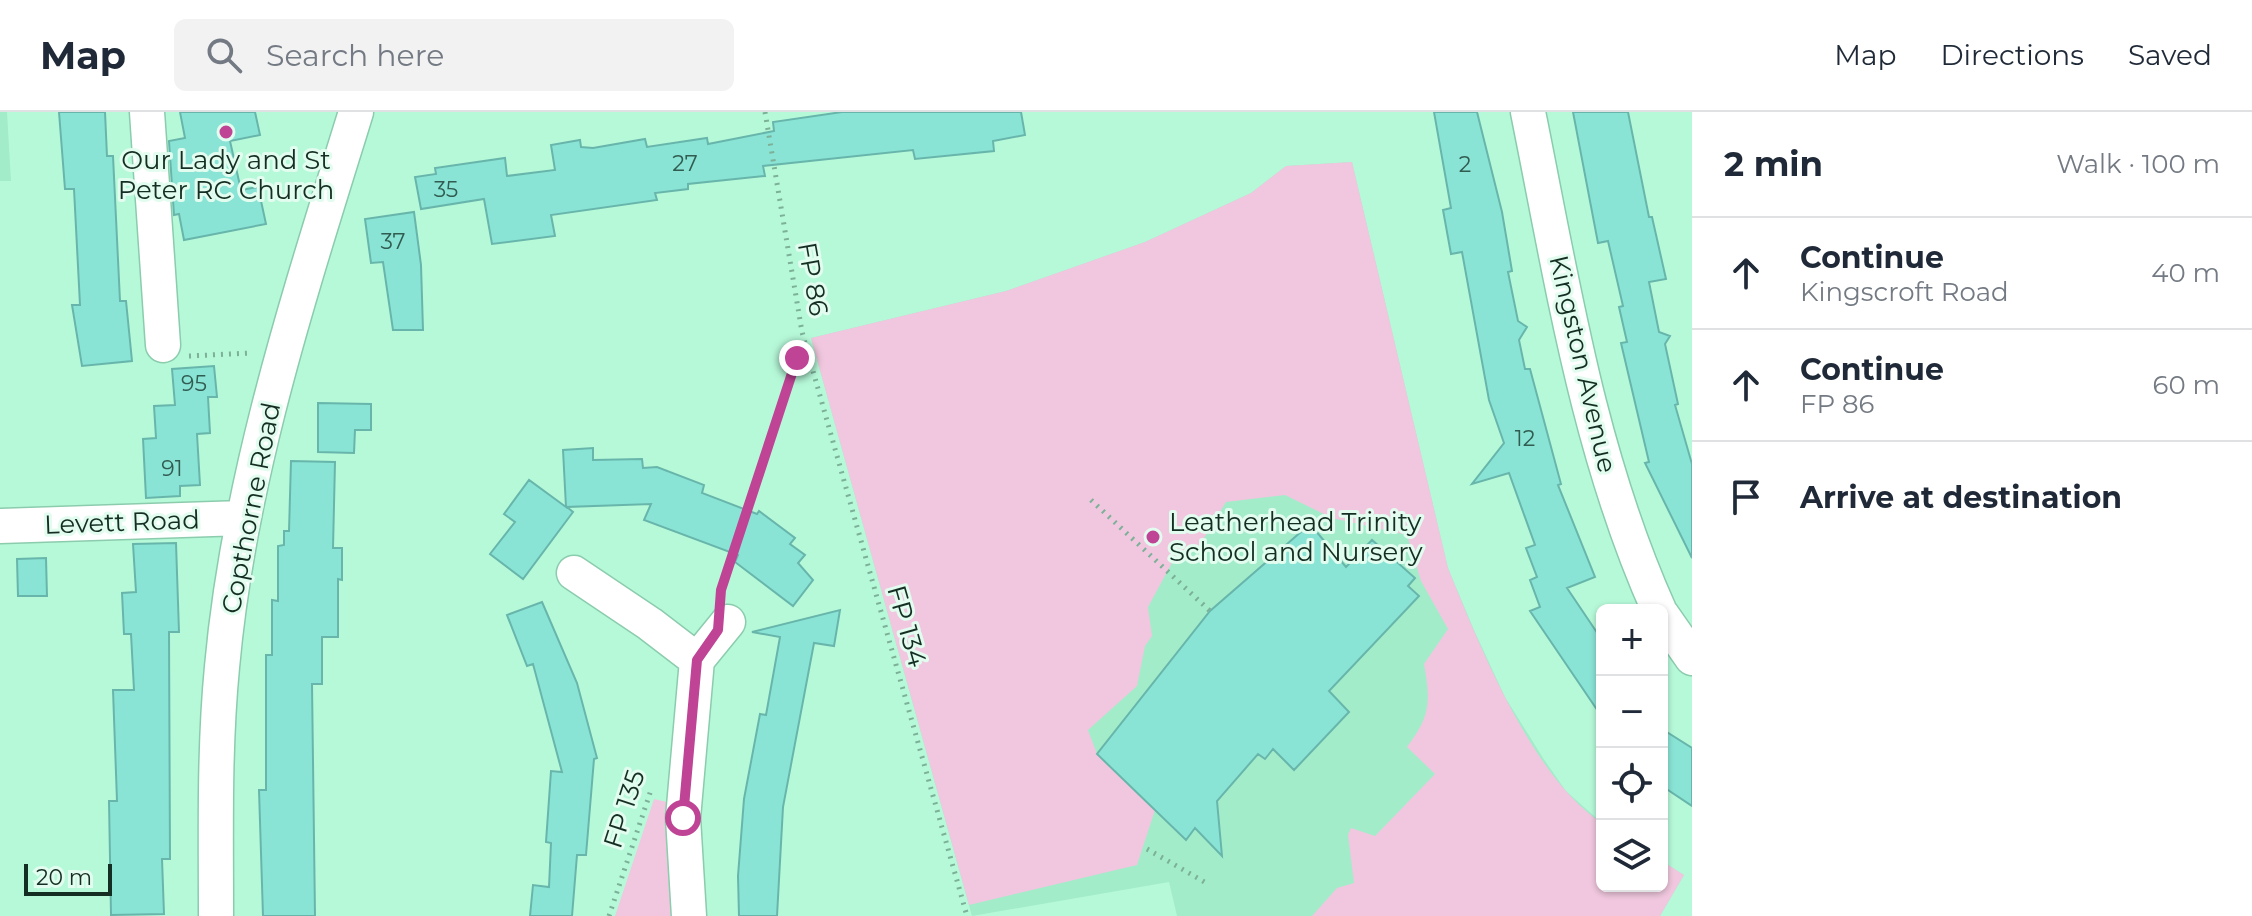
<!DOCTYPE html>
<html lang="en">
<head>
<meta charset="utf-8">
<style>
	:root { --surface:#fff; --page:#f2f2f3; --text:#1f2937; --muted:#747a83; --line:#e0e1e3 }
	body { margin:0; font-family:Montserrat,sans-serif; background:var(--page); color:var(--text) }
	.controls { position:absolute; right:24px; bottom:24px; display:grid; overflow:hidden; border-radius:12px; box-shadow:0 2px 6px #0004 }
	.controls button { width:72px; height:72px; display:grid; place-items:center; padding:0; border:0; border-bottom:2px solid var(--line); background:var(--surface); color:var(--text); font:40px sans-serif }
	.scale { position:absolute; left:24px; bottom:20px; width:88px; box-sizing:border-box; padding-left:8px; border:4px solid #142e23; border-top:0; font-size:22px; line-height:28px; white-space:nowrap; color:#142e23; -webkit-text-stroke:6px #e2fcef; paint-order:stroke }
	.stop { position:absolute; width:24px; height:24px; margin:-18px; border:6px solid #bf4495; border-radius:50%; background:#fff }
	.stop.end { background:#bf4495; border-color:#fff; box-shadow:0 2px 8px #0008 }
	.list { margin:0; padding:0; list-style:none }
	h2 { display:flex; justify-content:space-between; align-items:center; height:104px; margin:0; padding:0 32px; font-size:34px }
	h2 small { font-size:26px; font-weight:400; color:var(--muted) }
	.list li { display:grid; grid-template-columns:52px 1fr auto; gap:24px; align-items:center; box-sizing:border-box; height:112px; padding:0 32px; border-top:2px solid var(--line) }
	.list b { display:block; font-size:30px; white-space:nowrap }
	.list p { margin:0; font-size:26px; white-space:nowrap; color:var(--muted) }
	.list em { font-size:26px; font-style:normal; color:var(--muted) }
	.icon { flex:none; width:44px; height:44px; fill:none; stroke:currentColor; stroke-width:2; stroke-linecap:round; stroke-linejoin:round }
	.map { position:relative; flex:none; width:1692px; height:804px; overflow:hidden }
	header { display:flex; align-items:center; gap:48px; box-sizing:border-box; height:112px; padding:0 40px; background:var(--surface); border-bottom:2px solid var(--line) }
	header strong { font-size:38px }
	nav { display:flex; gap:44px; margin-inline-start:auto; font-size:28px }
	.search { width:560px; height:72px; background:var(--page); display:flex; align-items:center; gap:20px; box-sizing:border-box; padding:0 28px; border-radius:12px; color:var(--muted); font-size:30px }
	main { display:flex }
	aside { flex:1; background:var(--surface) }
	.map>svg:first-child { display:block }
	.built { fill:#a2ecca }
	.green { fill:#f0c7de }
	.building { fill:#89e4d6; stroke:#68b6ab; stroke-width:2 }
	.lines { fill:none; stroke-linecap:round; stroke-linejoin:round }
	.street-casing { stroke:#8bccad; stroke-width:37 }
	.path { stroke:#7cb097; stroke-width:5; stroke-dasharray:2 6; stroke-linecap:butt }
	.street { stroke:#fff; stroke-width:34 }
	.route { stroke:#bf4495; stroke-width:10 }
	.poi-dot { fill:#bf4495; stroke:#e2fcef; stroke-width:3 }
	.labels { text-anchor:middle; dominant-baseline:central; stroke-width:6; stroke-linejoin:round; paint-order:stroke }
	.number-label { font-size:22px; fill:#315c50 }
	.poi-label { font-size:26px; fill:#142e23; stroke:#e2fcef }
	.street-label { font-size:26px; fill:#142e23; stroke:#e2fcef }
</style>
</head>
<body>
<header>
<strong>Map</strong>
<div class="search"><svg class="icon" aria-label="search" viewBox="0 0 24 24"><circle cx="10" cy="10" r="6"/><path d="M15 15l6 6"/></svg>Search here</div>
<nav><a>Map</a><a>Directions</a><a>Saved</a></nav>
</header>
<main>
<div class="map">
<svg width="1692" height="804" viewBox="0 0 1692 804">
	<rect width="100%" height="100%" fill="#b6f9d9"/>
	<path class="built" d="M0,0H7L11,69H0Z
		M1352,50L1448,456L1474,518L1505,585L1543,646L1566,679L1602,711V774H1662V749L1684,763L1660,804H1177L1169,770L972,804L811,226L1006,179L1145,130L1251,81L1286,54Z"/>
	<path class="green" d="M1352,50L1448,456C1479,532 1532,666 1602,711V774H1662V749L1684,763L1660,804H1312L1337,776L1354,771L1348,723L1351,716L1375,724L1435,662L1407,635C1430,605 1431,590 1424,552L1448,517L1421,469L1407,423L1332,406L1285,383L1226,390L1198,436L1173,449L1148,495L1152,524L1145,534L1137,574L1088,618L1097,642L1155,698L1137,753L969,793L811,226L1006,179L1145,130L1251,81L1286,54Z
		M654,687L671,691L673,804H615Z"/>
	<path class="building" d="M59,0H105L107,44H113L120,189H126L132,249L82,254L72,193H80L74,77H65Z
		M180,0H255L260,23L230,29L241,78L258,75L266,112L184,128L179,102L174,103L169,29L185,26Z
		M842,0H1021L1025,23L993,29L994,39L915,47L913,38L763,54L765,64L688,72V77L655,81L657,88L551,103L555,124L492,132L484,87L421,97L415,65L436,62L435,56L505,46L507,64L555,58L551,33L580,28L581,35L593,36L645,27L647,35L707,26L708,32L774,19L773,10Z
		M1434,0H1477L1502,100L1512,159L1508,160L1518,209L1527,215L1519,228L1525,257H1530L1561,372L1558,373L1595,465L1567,476L1602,528V605L1530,499L1540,495L1530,468L1537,465L1526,436L1535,433L1509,361L1472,372L1504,331L1489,288L1462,140L1451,142L1443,98L1451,96Z
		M1573,0H1628L1649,105H1652L1666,167L1649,170L1659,220L1670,224L1665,232L1678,292L1675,293L1692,352V446L1645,351L1649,350L1621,231L1627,230L1619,195L1623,194L1608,129L1598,131Z
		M414,100L421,153L423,218H393L383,150L371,151L365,107Z
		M214,254L217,285H208L210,321L197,322L200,373L180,374V384L146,386L143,327L156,326L154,294L175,293L172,257Z
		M318,291L371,292V318H355L354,341L318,340Z
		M593,336V348L642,347L643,356L657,355L704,373L702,381L757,402L759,399L795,426L790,432L805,443L798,451L813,468L793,494L735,450L738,443L644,408L651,392L567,395L573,400L523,467L490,442L515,410L504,402L529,368L566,395L563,338Z
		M291,349L335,350L333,436H342V468L338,467V525H322V572H312L315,804H263L259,678H266V543H272V488L278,489V434L284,433V419H289Z
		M1310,412L1346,455L1372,428L1415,466L1408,474L1419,484L1329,579L1349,600L1294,658L1273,637L1265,647L1258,642L1217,689L1222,744L1195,716L1186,728L1097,642L1210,499Z
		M176,431L179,520H169L170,747H162L164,802L111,803L109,689H117L113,578H134L131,522H124L122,481L136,480L133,432Z
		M46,446L47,484H18L17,447Z
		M542,490L577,571L597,646L594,647L586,743H577L572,804H530L533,773L549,775L551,731L546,730L551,659L562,660L533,552L527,554L507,503Z
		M840,498L834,534L814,531L783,695L777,804H739L738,764L744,687L760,602L766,603L780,525L752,520Z
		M1662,617L1692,636V694L1662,674Z"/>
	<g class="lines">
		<g class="street-casing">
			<path id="street" d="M147,0L163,233
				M1528,0C1562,168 1588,340 1659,498
				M0,414L243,406
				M574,461L650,512L697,548
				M1662,503L1692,546
				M216,804C216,721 214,638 222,555C239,365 300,181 356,0
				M689,804L683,706L697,548L728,510"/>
		</g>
		<path class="path" d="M765,0L802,220L967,804
			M189,244L251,241
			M1091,388L1210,499
			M721,481L797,246L807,235
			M1147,737L1208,772
			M609,804L652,675"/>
		<use href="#street" class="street"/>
	</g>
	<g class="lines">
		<path class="route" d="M683,706L697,548L718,518L721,478L797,246"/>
	</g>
	<g class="poi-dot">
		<circle cx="226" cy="20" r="8"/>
		<circle cx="1153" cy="425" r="8"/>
	</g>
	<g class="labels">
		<g class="number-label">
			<text x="685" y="51">27</text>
			<text x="1465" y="52">2</text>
			<text x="446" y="77">35</text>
			<text x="393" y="129">37</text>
			<text x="194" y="271">95</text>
			<text x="1525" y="326">12</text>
			<text x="172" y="356">91</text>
		</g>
		<g class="poi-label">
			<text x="226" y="48">Our Lady and St<tspan x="226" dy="30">Peter RC Church</tspan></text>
			<text x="1169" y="410" text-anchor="start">Leatherhead Trinity<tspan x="1169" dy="30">School and Nursery</tspan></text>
		</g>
		<g class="street-label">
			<text transform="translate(813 167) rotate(80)">FP 86</text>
			<text transform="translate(1583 252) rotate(77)">Kingston Avenue</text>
			<text transform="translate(251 396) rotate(-79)">Copthorne Road</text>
			<text transform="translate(122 410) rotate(-2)">Levett Road</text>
			<text transform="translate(907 514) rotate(74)">FP 134</text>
			<text transform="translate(624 697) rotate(-72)">FP 135</text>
		</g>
	</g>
</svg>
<div class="controls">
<button>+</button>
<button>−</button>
<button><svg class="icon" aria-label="locate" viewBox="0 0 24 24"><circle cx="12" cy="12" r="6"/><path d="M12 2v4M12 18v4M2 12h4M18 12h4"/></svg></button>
<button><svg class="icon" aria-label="layers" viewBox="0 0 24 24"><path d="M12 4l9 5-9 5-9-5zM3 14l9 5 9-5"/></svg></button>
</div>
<div class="scale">20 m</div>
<div class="stop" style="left:683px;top:706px"></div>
<div class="stop end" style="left:797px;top:246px"></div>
</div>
<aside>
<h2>2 min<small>Walk · 100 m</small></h2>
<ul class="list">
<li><svg class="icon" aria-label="ahead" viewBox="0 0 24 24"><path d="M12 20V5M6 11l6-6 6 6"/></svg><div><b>Continue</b><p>Kingscroft Road</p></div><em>40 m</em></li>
<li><svg class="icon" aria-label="ahead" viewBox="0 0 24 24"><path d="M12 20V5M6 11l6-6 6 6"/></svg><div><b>Continue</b><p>FP 86</p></div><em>60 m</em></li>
<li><svg class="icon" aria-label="arrive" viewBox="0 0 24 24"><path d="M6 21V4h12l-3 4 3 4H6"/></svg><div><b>Arrive at destination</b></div></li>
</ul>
</aside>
</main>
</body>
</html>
